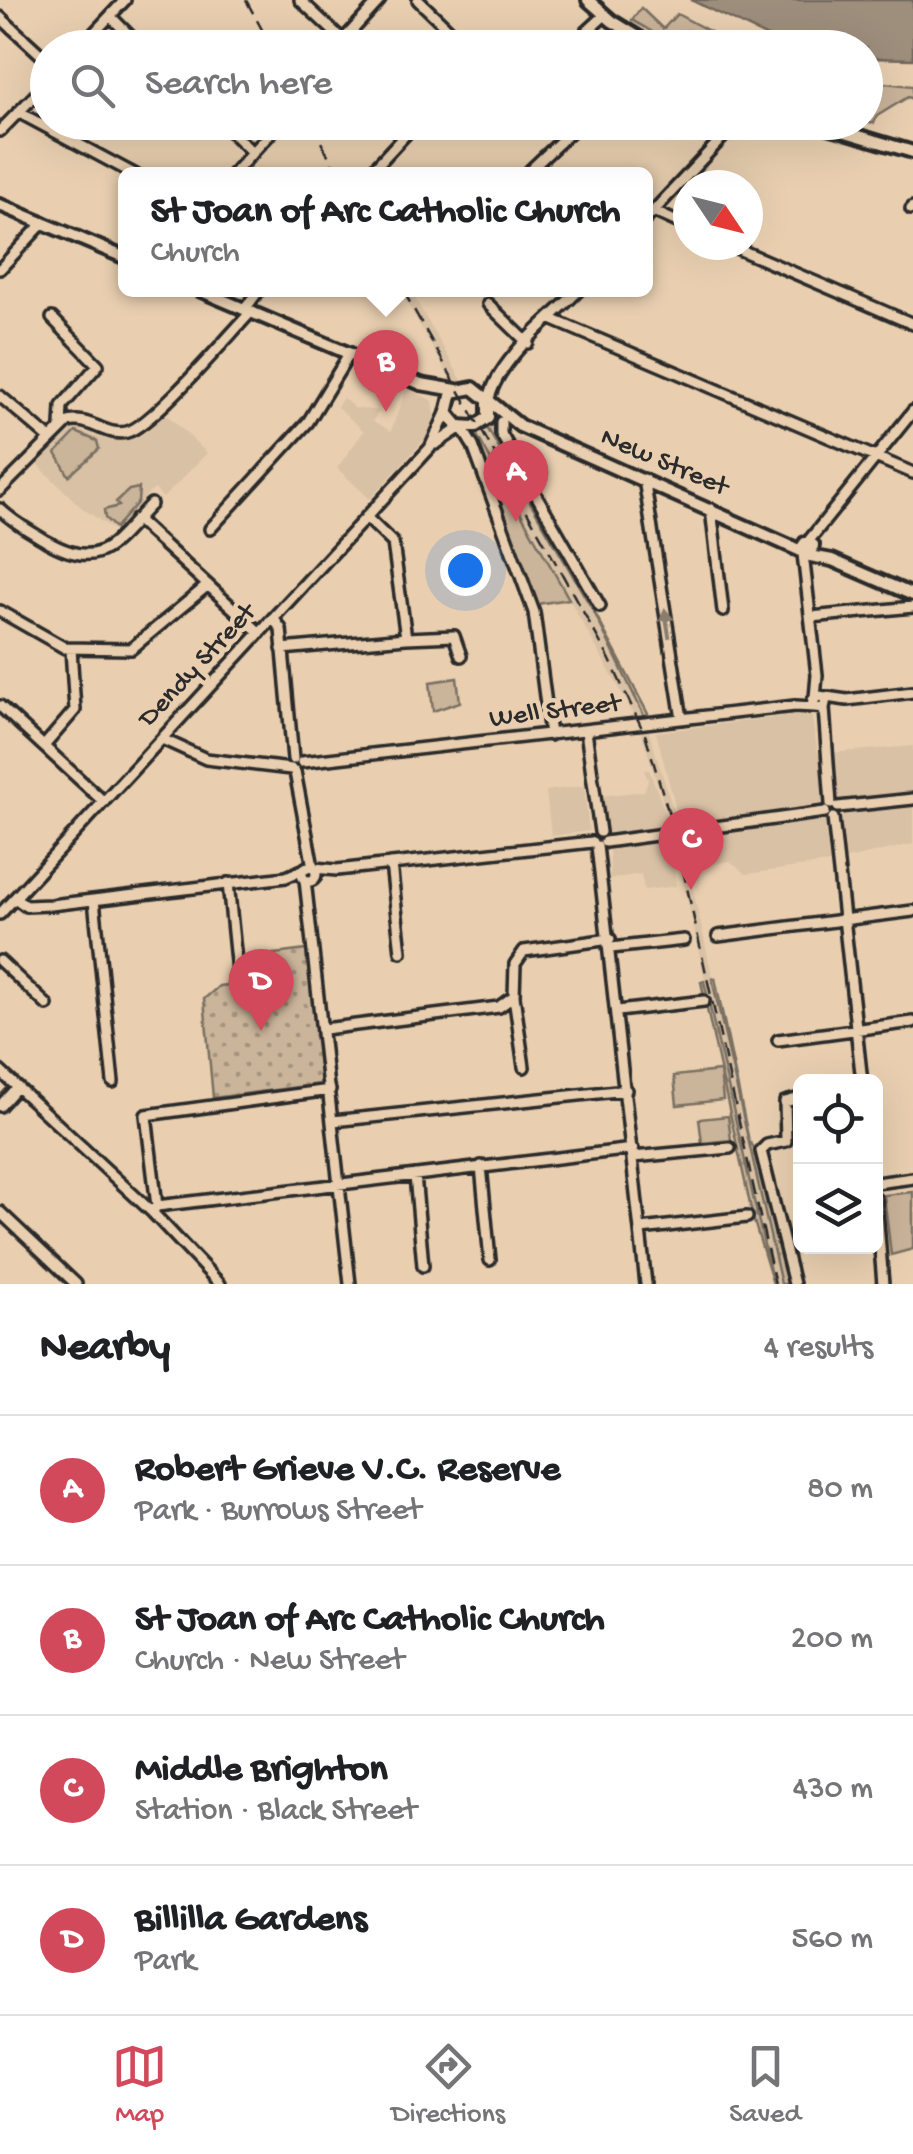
<!DOCTYPE html>
<html lang="en">
<head>
<meta charset="utf-8">
<style>
	:root { --surface:#fff; --page:#f2f2f2; --text:#202124; --muted:#757577; --line:#e0e0e0; --accent:#d1495b }
	body { margin:0; font-family:"Gochi Hand",sans-serif; background:var(--page); color:var(--text) }
	.controls { position:absolute; right:30px; bottom:30px; display:grid; overflow:hidden; border-radius:15px; box-shadow:0 10px 40px #0002 }
	.controls button { width:90px; height:90px; display:grid; place-items:center; padding:0; border:0; border-bottom:2px solid var(--line); background:var(--surface); color:var(--text); font:50px sans-serif }
	.compass { position:absolute; left:673px; top:170px; width:90px; height:90px; border-radius:50%; background:var(--surface); box-shadow:0 10px 40px #0002; rotate:125deg }
	.you { position:absolute; left:465px; top:570px; width:35px; height:35px; margin:-25px; border:8px solid #fff; border-radius:50%; background:#1a73e8; box-shadow:0 0 0 15px #1a73e833 }
	.badge { display:grid; place-items:center; width:65px; height:65px; border-radius:50%; background:var(--accent); color:#fff; font-size:32px; font-weight:700 }
	.pin { position:absolute; translate:-50% -82px; filter:drop-shadow(0 2px 5px #0008) }
	.pin::after { content:''; position:absolute; top:52px; width:35px; height:30px; background:inherit; clip-path:polygon(0 0,100% 0,50% 100%) }
	.popup { position:absolute; left:118px; top:167px; width:535px; height:130px; box-sizing:border-box; display:grid; place-content:center; border-radius:15px; background:var(--surface); filter:drop-shadow(0 2px 8px #0005); font-size:32px; white-space:nowrap; color:var(--muted) }
	.popup b { font-size:38px; color:var(--text) }
	.popup::after { content:''; position:absolute; left:50%; top:100%; margin-left:-20px; border:20px solid transparent; border-top-color:var(--surface) }
	.list { margin:0; padding:0; list-style:none }
	h2 { display:flex; justify-content:space-between; align-items:center; height:130px; margin:0; padding:0 40px; font-size:42px }
	h2 small { font-size:32px; font-weight:400; color:var(--muted) }
	.list li { display:grid; grid-template-columns:65px 1fr auto; gap:30px; align-items:center; box-sizing:border-box; height:150px; padding:0 40px; border-top:2px solid var(--line) }
	.list b { display:block; font-size:38px; white-space:nowrap }
	.list p { margin:0; font-size:32px; white-space:nowrap; color:var(--muted) }
	.list em { font-size:32px; font-style:normal; color:var(--muted) }
	.icon { flex:none; width:55px; height:55px; fill:none; stroke:currentColor; stroke-width:2; stroke-linecap:round; stroke-linejoin:round }
	.map { position:relative; flex:none; width:913px; height:1284px; overflow:hidden }
	.search { position:absolute; background:var(--surface); box-shadow:0 10px 40px #0002; left:30px; right:30px; top:30px; height:110px; display:flex; align-items:center; gap:25px; box-sizing:border-box; padding:0 35px; border-radius:55px; color:var(--muted); font-size:38px }
	.sheet { height:730px; background:var(--surface) }
	nav { display:flex; justify-content:space-around; align-items:center; box-sizing:border-box; height:140px; border-top:2px solid var(--line); background:var(--surface); font-size:28px; color:var(--muted) }
	nav a { display:grid; justify-items:center; gap:5px }
	nav .on { color:var(--accent) }
	.map>svg:first-child { display:block }
	.built { fill:#d9c1a5 }
	.grass { fill:url(#grass-dots); stroke:#7a7062; stroke-width:2.5 }
	.forest { fill:url(#forest-crowns); stroke:#7a7062; stroke-width:2.5 }
	.park { fill:#cab49a; stroke:#7a7062; stroke-width:2.5 }
	.water { fill:#9e8e7b; stroke:#70665b; stroke-width:2.5 }
	.lines { fill:none; stroke-linecap:round; stroke-linejoin:round }
	.minor-casing { stroke:#2b2b2b; stroke-width:16 }
	.major-casing { stroke:#2b2b2b; stroke-width:18 }
	.minor { stroke:#e9cfb0; stroke-width:9 }
	.major { stroke:#e9cfb0; stroke-width:10 }
	.rail { stroke:#2b2b2b; stroke-width:2.5; stroke-dasharray:15 8; stroke-linecap:butt }
	.oneway { fill:#8a7d6e }
	.labels { text-anchor:middle; dominant-baseline:central; stroke-width:9; stroke-linejoin:round; paint-order:stroke }
	.street-label { font-size:28px; fill:#2b2b2b; stroke:#e9cfb0 }
</style>
</head>
<body>
<div class="map">
<svg width="913" height="1284" viewBox="0 0 913 1284">
	<defs>
		<pattern id="grass-dots" width="8" height="8" patternUnits="userSpaceOnUse" patternTransform="scale(2.5)"><rect width="8" height="8" fill="#cab49a"/><path d="M2 2h.1M6 6h.1" fill="none" stroke="#a4937e" stroke-width="1.8" stroke-linecap="round"/></pattern>
		<pattern id="forest-crowns" width="20" height="18" patternUnits="userSpaceOnUse" patternTransform="scale(2.5)"><rect width="20" height="18" fill="#cab49a"/><path d="M2 6a3 3 0 1 1 6 0M12 15a3 3 0 1 1 6 0" fill="none" stroke="#a4937e"/></pattern>
	</defs>
	<rect width="100%" height="100%" fill="#e9cfb0"/>
	<filter id="ink" filterUnits="userSpaceOnUse"><feTurbulence type="fractalNoise" baseFrequency=".01" numOctaves="2"/><feDisplacementMap in="SourceGraphic" scale="20" xChannelSelector="R" yChannelSelector="G"/><feConvolveMatrix kernelMatrix="1 2 1 2 8 2 1 2 1" color-interpolation-filters="sRGB"/></filter>
	<g filter="url(#ink)">
		<path class="built" d="M400,290H410L464,384L454,386Z
			M407,388L433,401L436,427L370,499L337,468L364,431L337,407L343,398L354,408L379,411L373,421L391,431Z
			M165,413L207,453L163,498L155,489L148,494L115,531L82,508L37,464L73,428L108,440H129L145,433Z
			M486,426L594,612L644,718L637,720L478,437Z
			M811,713L818,754L913,746V844L829,863L746,874L730,861L701,866L699,883L698,866L691,867L692,849H688L679,821L656,732Z
			M648,729L677,822H669L670,827L606,833L600,796L644,791L648,780L644,770H649L669,821L641,731Z
			M584,786L589,831L551,836L546,791Z
			M670,838L676,886L644,890L641,874L610,879L609,844Z
			M674,839H681L684,849L781,1284H773L762,1239Z"/>
		<path class="grass" d="M496,425L648,714L645,718L594,612L486,426Z
			M307,950L321,1084L213,1098L204,999L219,986L243,983L241,958Z
			M715,978L749,1141L757,1151L790,1284H781L712,979Z
			M704,981L773,1284L753,1218L701,982Z"/>
		<path class="forest" d="M641,8L663,29L677,14L739,47H678L632,20Z
			M866,81L913,86V99L908,97L877,116L874,123H852L866,122Z"/>
		<path class="park" d="M76,432L97,441L99,449L69,476L56,453Z
			M478,437L569,599L537,604L477,444Z
			M139,488L138,502L115,528L105,518L104,510L119,506L116,502L129,490Z
			M457,678L460,702L433,711L430,682Z
			M720,1071L723,1100L677,1105L674,1076Z
			M728,1116L731,1140L702,1143L699,1119Z
			M913,1192V1249L891,1255L884,1195Z"/>
		<path class="water" d="M691,0H913V59L866,58V48L784,45Z"/>
		<g class="lines">
			<g class="minor-casing">
				<path id="minor" d="M300,0L343,40
					M418,0L468,48
					M110,16L142,48
					M0,17L48,61
					M80,48L125,0
					M248,48L252,45
					M336,48L380,0
					M569,48L605,15
					M18,112L136,175
					M221,122L253,153
					M0,131L48,82
					M232,175L281,122
					M368,175L417,122
					M525,175L581,122
					M911,209L913,207
					M653,211L688,227
					M646,219L737,122
					M729,245L913,324
					M0,269L43,223
					M488,304L528,343
					M245,309L259,290
					M52,318L98,365L62,406L61,426
					M551,319L913,473
					M0,396L49,438
					M488,402C498,358 549,321 579,290
					M501,422V434L600,606
					M462,428L473,446L534,612L550,735
					M436,444L461,427
					M644,479L682,719
					M0,490L68,422C90,416 104,437 127,432C152,426 229,335 251,312
					M0,509C14,523 30,531 46,541C102,573 113,543 151,504
					M711,509L723,611
					M136,519L260,633
					M210,529L308,422L350,353
					M807,543L913,411
					M803,554L817,675L815,698
					M0,611L65,648L131,649L208,585
					M811,617L913,607
					M273,618L281,629L293,759
					M406,638L454,636L461,656
					M282,649L406,638L393,543L366,517
					M826,699L824,708L815,707L813,700L819,696L847,700L913,692
					M0,706L104,802
					M824,708L831,804
					M586,731L600,832
					M162,739L206,759L291,769
					M44,746L75,710L71,649
					M302,762L795,706L815,707
					M295,772L313,867
					M838,807L913,799
					M833,818L862,1082
					M605,842L825,812
					M597,846L646,1284
					M391,864L401,952
					M302 874a7 7 0 1 1 14 0a7 7 0 1 1-14 0Z
					M314,868L337,870L592,842
					M305,880L350,1284
					M228,883L238,981
					M15,898L26,906L51,905L286,877L302,870
					M94,900L113,1082
					M0,914L430,448L447,411
					M718,936L913,911
					M611,948L684,940
					M0,961L47,1005
					M514,996L524,1067
					M618,1011L704,1001
					M324,1029L499,1007L514,996L515,964L524,951L610,939
					M778,1040L913,1022
					M0,1071L152,1212L220,1284
					M0,1106L17,1087
					M333,1121L626,1090
					M633,1157L730,1148
					M481,1166L490,1260
					M415,1175L423,1266
					M876,1183L913,1178
					M876,1199L883,1284
					M157,1206L146,1115L330,1090
					M0,1212L76,1284
					M152,1212L157,1206L633,1149
					M641,1229L747,1217
					M794,1284L761,1151L767,1145L786,1141L785,1102L800,1098"/>
			</g>
			<g class="major-casing">
				<path id="major" d="M588,0L612,21L656,48
					M812,122L913,152
					M0,205L126,258
					M199,290L421,384L456,390
					M488,402V418L474,427L458,426L447,413L452,392L473,388L520,426L801,551
					M811,555L813,545L805,543L801,549L805,555L832,560L913,595"/>
			</g>
			<use href="#minor" class="minor"/>
			<use href="#major" class="major"/>
			<path class="rail" d="M246,0L272,48
				M310,122L339,175
				M403,290L609,658L646,737L676,838L775,1284"/>
		</g>
		<defs><path id="oneway-solid" d="M-6-.8H1V-3.2L6.5 0L1 3.2V.8H-6Z" transform="scale(2.5)"/></defs>
		<use class="oneway" href="#oneway-solid" transform="translate(667 623) rotate(-99)"/>
	</g>
	<g class="labels">
		<g class="street-label">
			<text transform="translate(664 463) rotate(23)">New Street</text>
			<text transform="translate(198 666) rotate(-47)">Dendy Street</text>
			<text transform="translate(555 712) rotate(-7)">Well Street</text>
		</g>
	</g>
</svg>
<div class="controls">
<button><svg class="icon" aria-label="locate" viewBox="0 0 24 24"><circle cx="12" cy="12" r="6"/><path d="M12 2v4M12 18v4M2 12h4M18 12h4"/></svg></button>
<button><svg class="icon" aria-label="layers" viewBox="0 0 24 24"><path d="M12 4l9 5-9 5-9-5zM3 14l9 5 9-5"/></svg></button>
</div>
<svg class="compass" viewBox="-18 -18 36 36"><path d="M0-13l5 13h-10z" fill="#e53935"/><path d="M0 13l5-13h-10z" fill="#757577"/></svg>
<div class="you"></div>
<div class="pin badge" style="left:516px;top:522px">A</div>
<div class="pin badge" style="left:386px;top:412px">B</div>
<div class="popup"><b>St Joan of Arc Catholic Church</b>Church</div>
<div class="pin badge" style="left:691px;top:890px">C</div>
<div class="pin badge" style="left:261px;top:1031px">D</div>
<div class="search"><svg class="icon" aria-label="search" viewBox="0 0 24 24"><circle cx="10" cy="10" r="6"/><path d="M15 15l6 6"/></svg>Search here</div>
</div>
<section class="sheet">
<h2>Nearby<small>4 results</small></h2>
<ul class="list">
<li><span class="badge">A</span><div><b>Robert Grieve V.C. Reserve</b><p>Park · Burrows Street</p></div><em>80 m</em></li>
<li><span class="badge">B</span><div><b>St Joan of Arc Catholic Church</b><p>Church · New Street</p></div><em>200 m</em></li>
<li><span class="badge">C</span><div><b>Middle Brighton</b><p>Station · Black Street</p></div><em>430 m</em></li>
<li><span class="badge">D</span><div><b>Billilla Gardens</b><p>Park</p></div><em>560 m</em></li>
</ul>
</section>
<nav>
<a class="on"><svg class="icon" aria-label="map" viewBox="0 0 24 24"><path d="M3 6l6-2 6 2 6-2v14l-6 2-6-2-6 2zM9 4v14M15 6v14"/></svg>Map</a>
<a><svg class="icon" aria-label="directions" viewBox="0 0 24 24"><path d="M12 3l9 9-9 9-9-9zM9 14v-3h6M13 9l2 2-2 2"/></svg>Directions</a>
<a><svg class="icon" aria-label="saved" viewBox="0 0 24 24"><path d="M7 4h10v16l-5-4-5 4z"/></svg>Saved</a>
</nav>
</body>
</html>
